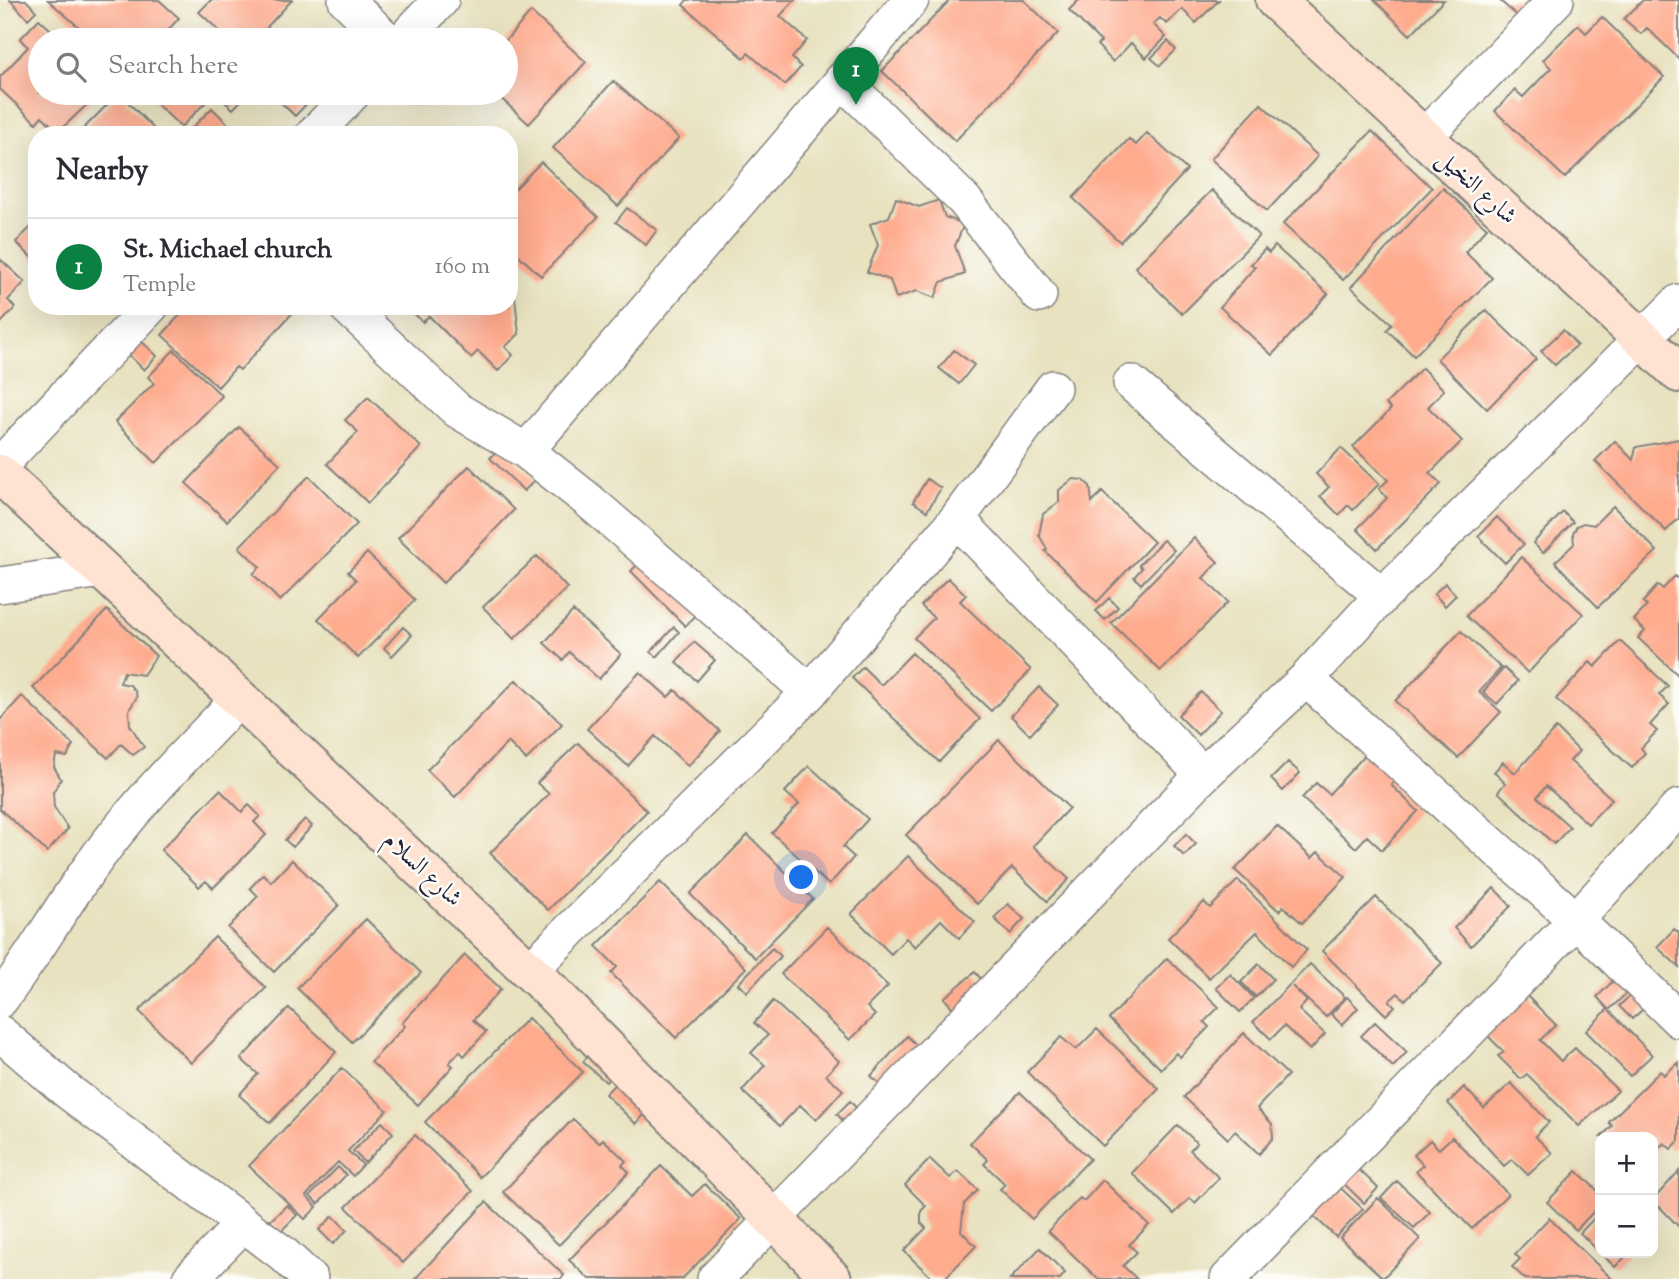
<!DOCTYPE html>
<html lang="en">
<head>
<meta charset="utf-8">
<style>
	:root { --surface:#fff; --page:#f2f2f3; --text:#2b2b33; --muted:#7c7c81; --line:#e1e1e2; --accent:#0b8043 }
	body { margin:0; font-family:"Sorts Mill Goudy",Amiri,serif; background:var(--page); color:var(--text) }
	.controls { position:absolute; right:21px; bottom:21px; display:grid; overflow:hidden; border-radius:14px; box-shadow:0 7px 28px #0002 }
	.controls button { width:63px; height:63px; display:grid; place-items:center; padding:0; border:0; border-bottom:2px solid var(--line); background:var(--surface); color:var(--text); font:35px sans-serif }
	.you { position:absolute; left:802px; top:878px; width:24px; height:24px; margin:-18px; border:5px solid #fff; border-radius:50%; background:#1a73e8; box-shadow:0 0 0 10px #1a73e833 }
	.badge { display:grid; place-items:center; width:46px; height:46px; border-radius:50%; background:var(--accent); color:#fff; font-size:23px; font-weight:700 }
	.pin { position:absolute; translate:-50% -58px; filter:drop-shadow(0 2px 4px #0008) }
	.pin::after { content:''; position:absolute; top:37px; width:24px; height:21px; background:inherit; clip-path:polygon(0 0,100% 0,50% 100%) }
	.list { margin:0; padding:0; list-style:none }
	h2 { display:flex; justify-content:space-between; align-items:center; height:91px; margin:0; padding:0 28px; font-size:30px }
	h2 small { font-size:23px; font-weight:400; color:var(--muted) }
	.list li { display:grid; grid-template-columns:46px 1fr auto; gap:21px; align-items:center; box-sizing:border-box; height:98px; padding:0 28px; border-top:2px solid var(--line) }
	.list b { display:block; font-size:26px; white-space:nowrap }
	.list p { margin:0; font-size:23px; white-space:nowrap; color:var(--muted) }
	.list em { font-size:23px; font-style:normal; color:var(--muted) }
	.icon { flex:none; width:38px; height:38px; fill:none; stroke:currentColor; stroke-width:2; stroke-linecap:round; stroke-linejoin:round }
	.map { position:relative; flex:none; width:1679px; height:1279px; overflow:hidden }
	.search { position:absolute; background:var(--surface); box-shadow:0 7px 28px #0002; left:28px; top:28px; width:490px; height:77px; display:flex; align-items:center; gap:18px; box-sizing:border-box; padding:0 24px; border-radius:38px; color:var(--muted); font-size:26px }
	.panel { position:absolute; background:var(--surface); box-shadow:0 7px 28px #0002; left:28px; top:126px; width:490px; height:189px; border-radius:28px }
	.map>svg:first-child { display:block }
	.building { fill:#feab8e }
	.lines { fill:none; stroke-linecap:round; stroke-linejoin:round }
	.street-casing { stroke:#85827e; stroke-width:38 }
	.secondary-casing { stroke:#85827e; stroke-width:42 }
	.street { stroke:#fff; stroke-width:35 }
	.secondary { stroke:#fee3d2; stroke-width:38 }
	.labels { text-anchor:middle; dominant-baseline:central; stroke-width:5; stroke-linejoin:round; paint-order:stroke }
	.street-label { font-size:24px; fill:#22223b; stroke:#fdfcf7 }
</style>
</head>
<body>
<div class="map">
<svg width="1679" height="1279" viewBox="0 0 1679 1279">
	<rect width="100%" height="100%" fill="#fdfcf7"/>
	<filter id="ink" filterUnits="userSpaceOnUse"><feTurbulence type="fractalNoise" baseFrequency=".0143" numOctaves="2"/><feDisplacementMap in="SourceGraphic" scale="14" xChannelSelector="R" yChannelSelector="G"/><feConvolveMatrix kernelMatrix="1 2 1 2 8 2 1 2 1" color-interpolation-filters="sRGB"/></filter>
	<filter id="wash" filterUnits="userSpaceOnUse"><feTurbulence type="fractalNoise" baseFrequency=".00686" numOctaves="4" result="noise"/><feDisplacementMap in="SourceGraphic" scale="28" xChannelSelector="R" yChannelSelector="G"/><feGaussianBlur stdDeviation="1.57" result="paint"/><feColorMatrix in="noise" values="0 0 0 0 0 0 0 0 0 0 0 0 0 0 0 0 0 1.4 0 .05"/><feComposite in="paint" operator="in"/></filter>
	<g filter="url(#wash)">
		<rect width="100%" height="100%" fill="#e8e2c0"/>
		<g id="blocks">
			<path class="building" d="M10,0H26L36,11L28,19Z
				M48,0H159L179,18L159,40H77L74,38L81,29Z
				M211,0H292L267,27L281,40H229L199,12Z
				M687,0H795L780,16L807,40L792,58L801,67L785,85L748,53L744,58L683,5Z
				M950,0H1024L1058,33L955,141L882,71Z
				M1079,0H1219L1196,23L1182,9L1167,24L1160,18L1153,24L1166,37L1146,58L1131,43L1113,62L1097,45L1101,42L1069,10Z
				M1374,0H1444L1410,35Z
				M1499,0H1532L1520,18Z
				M1643,0H1679V59L1647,28L1641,34L1624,19Z
				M531,12L586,62L529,124L495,93H506V40Z
				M1602,17L1664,77L1565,178L1495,111L1515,90L1523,97L1551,68L1543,60L1578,25L1586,33Z
				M39,19L62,40H40V93H96L91,97L93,99L58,132L42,116L36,123L0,89V77L28,47L20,39Z
				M1168,41L1176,50L1160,66L1151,58Z
				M613,81L679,138L618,206L553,148Z
				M119,93L160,135H77Z
				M145,93H215L181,127Z
				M215,93H248L233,109Z
				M271,93H304L311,99L295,116Z
				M1261,104L1318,156L1267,211L1211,159Z
				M212,108L228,124L216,135H189L187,133Z
				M1372,131L1432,188L1343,280L1283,224Z
				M1147,133L1187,170L1120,242L1073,198L1129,139L1136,145Z
				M541,162L598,217L541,276L509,246V195Z
				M1443,188L1487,228L1465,252L1492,278L1414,356L1387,330L1392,324L1351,287Z
				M1212,190L1259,236L1182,314L1135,267Z
				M896,198L919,207L939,200L945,217L964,224L955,246L965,274L941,282L935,298L917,291L896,298L890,280L867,272L878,245L870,224L889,217Z
				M627,208L657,230L646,245L616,222Z
				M37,221V263L16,242Z
				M1275,246L1328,294L1272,355L1220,307L1255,267L1251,264L1265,249L1269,253Z
				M0,259L25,282L8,300L15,308L0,324Z
				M509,284L514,289L519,334L505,347L513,355L498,371L478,351L471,358L429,316L423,322L406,306H509Z
				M188,306H299L240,370L236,367L218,387L162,335Z
				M1486,310L1536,359L1487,409L1437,359Z
				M1563,330L1577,345L1555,365L1541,351Z
				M137,337L157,356L144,370L124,350Z
				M174,350L222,396L156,463L115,422L154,383L148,377Z
				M954,350L974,365L959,384L939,368Z
				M1422,368L1444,390L1428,407L1462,441L1430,473L1441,484L1377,549L1357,529L1387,498L1379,489L1388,480L1353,447L1391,409L1386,404Z
				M368,397L421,447L368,503L327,464L358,432L345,420Z
				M239,427L280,464L227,521L186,483Z
				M1679,439V518L1666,531L1595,461L1615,441L1633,460L1636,447Z
				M501,447L535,480L524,491L490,458Z
				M1341,448L1379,484L1353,510L1348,505L1339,515L1320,496L1329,487L1316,474Z
				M469,466L514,510L443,583L398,538Z
				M309,476L357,524L280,601L253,574L260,567L239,547Z
				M927,479L941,488L927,511L913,502Z
				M1073,479L1083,480L1090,486L1092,502L1102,492L1154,542L1097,602L1045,551L1047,549L1039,535L1043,514L1059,502V490Z
				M1613,506L1657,551L1598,607L1555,562L1574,544L1573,533L1577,526L1583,523L1594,525Z
				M1563,512L1573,522L1543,553L1533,543Z
				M1497,517L1524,544L1505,563L1478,536Z
				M1194,538L1218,562L1203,578L1228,602L1161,671L1111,623Z
				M1163,540L1174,550L1141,584L1134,577L1142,568L1139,565Z
				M367,553L415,600L358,658L318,619L356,580L348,572Z
				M647,555L702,610L685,626L631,571Z
				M537,556L567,588L514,639L483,607Z
				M1521,557L1583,614L1528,673L1466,616Z
				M1675,576L1679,580V676L1638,638L1645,631L1634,620L1647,606L1643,602L1658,585L1663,589Z
				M948,578L966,595L960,601L1031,670L991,711L914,638L934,618L921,606Z
				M1445,583L1456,595L1445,606L1434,594Z
				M1109,598L1118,607L1105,620L1096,611Z
				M107,610L156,656L143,675L124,672L120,683L130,685L135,691L137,697L129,710L130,725L144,747L133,755L121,744L108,758L33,688Z
				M573,611L621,654L599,679L569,652L563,660L544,643Z
				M403,627L412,635L392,656L384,648Z
				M674,627L679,632L657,657L651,652Z
				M1461,631L1501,668L1479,692L1501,712L1458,758L1395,701Z
				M1620,641L1668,686L1659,695L1669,704L1650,725L1657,731L1641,748L1645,753L1632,768L1556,699L1590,662L1595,667Z
				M694,642L715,660L697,681L676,662Z
				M912,653L980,719L939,762L852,678L863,667L881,685Z
				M1504,668L1518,681L1497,704L1483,692Z
				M640,672L668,697L675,690L720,731L688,766L655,736L628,766L587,729Z
				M516,680L562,724L526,760L508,742L455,797L427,770Z
				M1039,687L1058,705L1030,735L1011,716Z
				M1201,692L1221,711L1198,735L1178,715Z
				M22,696L73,745L67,757L56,755L54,767L61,779L53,792L54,807L68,829L47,852L0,809V720Z
				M1556,728L1579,751L1570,761L1612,799L1588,824L1546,786L1537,797L1570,827L1554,844L1498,792L1505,783L1494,772L1503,762L1515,773Z
				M999,740L1069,808L1033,846L1069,879L1047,901L1012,868L977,904L906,835Z
				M578,743L647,811L548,910L490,853L549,794L537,783Z
				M1376,743L1405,770L1391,785L1418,811L1382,850L1367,836L1356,848L1302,798L1316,783L1329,794Z
				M1288,762L1300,773L1283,791L1271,779Z
				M809,766L868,819L843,847L854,857L829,885L772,833L799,804L785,792Z
				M220,790L242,812L249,805L260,816L254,822L266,835L213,888L206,881L199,887L161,850Z
				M305,819L312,826L293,847L285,840Z
				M1277,826L1312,858L1318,852L1346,877L1302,923L1283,906L1279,911L1235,870Z
				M1186,834L1196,844L1184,856L1174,846Z
				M748,835L813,899L755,958L690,894Z
				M908,856L975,922L959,938L941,920L915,947L906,938L891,954L851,914Z
				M292,860L339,905L274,972L228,928L258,896L250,888L263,874L271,882Z
				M1238,880L1307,950L1291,967L1257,932L1209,978L1168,938L1204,902L1210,908Z
				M660,882L746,968L676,1038L611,973L617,967L596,946Z
				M1494,888L1511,906L1471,946L1454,928Z
				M1376,897L1442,963L1405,1000L1398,993L1389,1001L1395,1006L1386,1015L1322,951Z
				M1008,904L1024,919L1010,934L994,918Z
				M366,919L421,973L352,1042L297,988Z
				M827,927L888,986L867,1007L875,1015L850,1040L781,974Z
				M1674,929L1679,933V967L1657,947Z
				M215,937L266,988L191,1063L139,1011Z
				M772,948L781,956L747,992L738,984Z
				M465,955L501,989L473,1020L486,1032L464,1056L460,1051L449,1063L453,1066L418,1105L371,1062L405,1026L402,1023Z
				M1167,958L1219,1007L1204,1022L1209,1027L1180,1057L1176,1053L1161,1069L1109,1019Z
				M1259,964L1273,979L1256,997L1241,982Z
				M1310,964L1345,997L1326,1017L1292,986L1307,1001L1299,1010L1325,1034L1310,1050L1284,1026L1271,1039L1253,1022Z
				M975,972L989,988L959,1015L944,998Z
				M1230,974L1254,998L1240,1012L1216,988Z
				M1620,974L1633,987L1609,1010L1597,997Z
				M1638,988L1651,1002L1632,1019L1619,1006Z
				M1527,996L1556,1025L1540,1040L1561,1061L1575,1048L1618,1091L1579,1126L1527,1074L1521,1079L1498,1056L1504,1052L1483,1031L1507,1007L1512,1012Z
				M1347,997L1358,1008L1342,1025L1331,1014Z
				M773,1001L839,1061L826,1075L843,1090L816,1120L800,1105L780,1126L742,1091L765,1065L751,1053L768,1035L754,1023Z
				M289,1008L336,1052L270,1123L239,1095L258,1074L241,1059Z
				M1608,1009L1652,1055L1630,1076L1586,1031Z
				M528,1018L583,1072L480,1177L425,1122Z
				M1375,1022L1407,1052L1393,1067L1361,1036Z
				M1097,1029L1159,1089L1103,1146L1027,1072L1061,1037L1076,1050Z
				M1244,1033L1288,1075L1257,1108L1272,1124L1273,1138L1259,1154L1235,1131L1228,1139L1184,1097Z
				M907,1036L922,1050L886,1089L871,1076Z
				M593,1049L617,1068L606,1082L583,1062Z
				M1679,1062V1141L1671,1149L1664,1143L1653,1153V1137H1601L1612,1126L1609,1122L1660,1071L1664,1075Z
				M342,1068L387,1110L348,1151L363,1165L353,1176L338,1162L306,1196L317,1207L305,1219L249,1166Z
				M619,1080L649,1109L636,1124L605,1094Z
				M1511,1083L1549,1122L1535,1136L1552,1153L1528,1175L1512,1159L1504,1166L1448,1103L1464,1087L1484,1108Z
				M1020,1092L1090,1159L1032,1219L1000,1189L1005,1184L984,1164L988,1160L970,1143Z
				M850,1101L859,1111L845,1123L837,1114Z
				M573,1119L599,1143L603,1139L626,1161L622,1165L629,1172L559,1245L503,1192Z
				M382,1122L393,1133L365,1163L353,1151Z
				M1178,1125L1197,1143L1190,1150L1219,1178L1195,1203L1190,1198L1174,1214L1132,1173Z
				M415,1135L473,1191L403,1263L346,1207Z
				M1452,1137L1508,1194L1472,1229L1416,1171L1423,1165L1414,1155L1430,1140L1439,1149Z
				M930,1159L950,1178L958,1171L978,1190L964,1204L961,1231L976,1246L944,1279H933L904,1251L926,1228L921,1223V1211L926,1206L905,1185Z
				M1351,1162L1378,1188L1364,1203L1337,1177Z
				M661,1166L692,1196L705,1184L741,1219L682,1279H589L569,1260Z
				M338,1167L346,1175L318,1204L310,1196Z
				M1577,1171L1600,1193V1205L1576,1230L1547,1202Z
				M1679,1171V1227L1653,1200Z
				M1103,1180L1149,1225L1129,1245L1137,1252L1123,1266L1137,1279H1098L1048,1231L1080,1198L1084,1201Z
				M1332,1180L1363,1209L1336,1237L1305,1208Z
				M1397,1181L1430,1212L1414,1228L1381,1198Z
				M1378,1198L1420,1239L1383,1278L1340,1238Z
				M486,1202L564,1275L561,1279H415Z
				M287,1205L297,1215L281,1231L270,1221Z
				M1600,1212V1253H1629L1615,1267L1580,1233Z
				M333,1216L347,1230L333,1244L319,1230Z
				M1549,1218L1612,1279H1525L1512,1267L1520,1259L1515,1254Z
				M1040,1248L1065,1273L1060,1279H1010Z"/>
		</g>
	</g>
	<g filter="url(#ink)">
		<use href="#blocks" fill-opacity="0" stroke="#85827e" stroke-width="2"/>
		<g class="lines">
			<g class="street-casing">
				<path id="street" d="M346,0L387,40
					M403,40L441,0
					M842,80L964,200L1039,295
					M313,135L353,93
					M1422,139L1556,0
					M346,306L457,410L526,451L588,500L810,692
					M1131,383L1382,596
					M526,451L911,0
					M0,465L151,306
					M957,519L1203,775
					M0,585L102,570
					M1306,679L1576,920L1679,1020
					M529,971L810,692L957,519L1053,388
					M0,1000C31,960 55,917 84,876C129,811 185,755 239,699
					M0,1033L66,1090L282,1253L310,1279
					M190,1279L242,1225
					M715,1279L1203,775L1306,679L1382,596L1679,302
					M1228,1279L1576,920L1679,807"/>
			</g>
			<g class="secondary-casing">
				<path id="secondary" d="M1275,0L1679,373
					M0,474L550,990L832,1279"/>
			</g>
			<use href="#street" class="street"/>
			<use href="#secondary" class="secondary"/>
		</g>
	</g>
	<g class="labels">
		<g class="street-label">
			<text transform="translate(1476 188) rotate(42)">شارع النخيل</text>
			<text transform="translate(422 870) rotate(43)">شارع السلام</text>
		</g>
	</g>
</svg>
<div class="controls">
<button>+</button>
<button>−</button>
</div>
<div class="you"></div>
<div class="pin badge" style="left:856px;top:105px">1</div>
<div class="search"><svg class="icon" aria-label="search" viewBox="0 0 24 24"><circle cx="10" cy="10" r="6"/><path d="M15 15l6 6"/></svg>Search here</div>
<section class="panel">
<h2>Nearby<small></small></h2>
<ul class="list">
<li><span class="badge">1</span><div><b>St. Michael church</b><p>Temple</p></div><em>160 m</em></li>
</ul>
</section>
</div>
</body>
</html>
